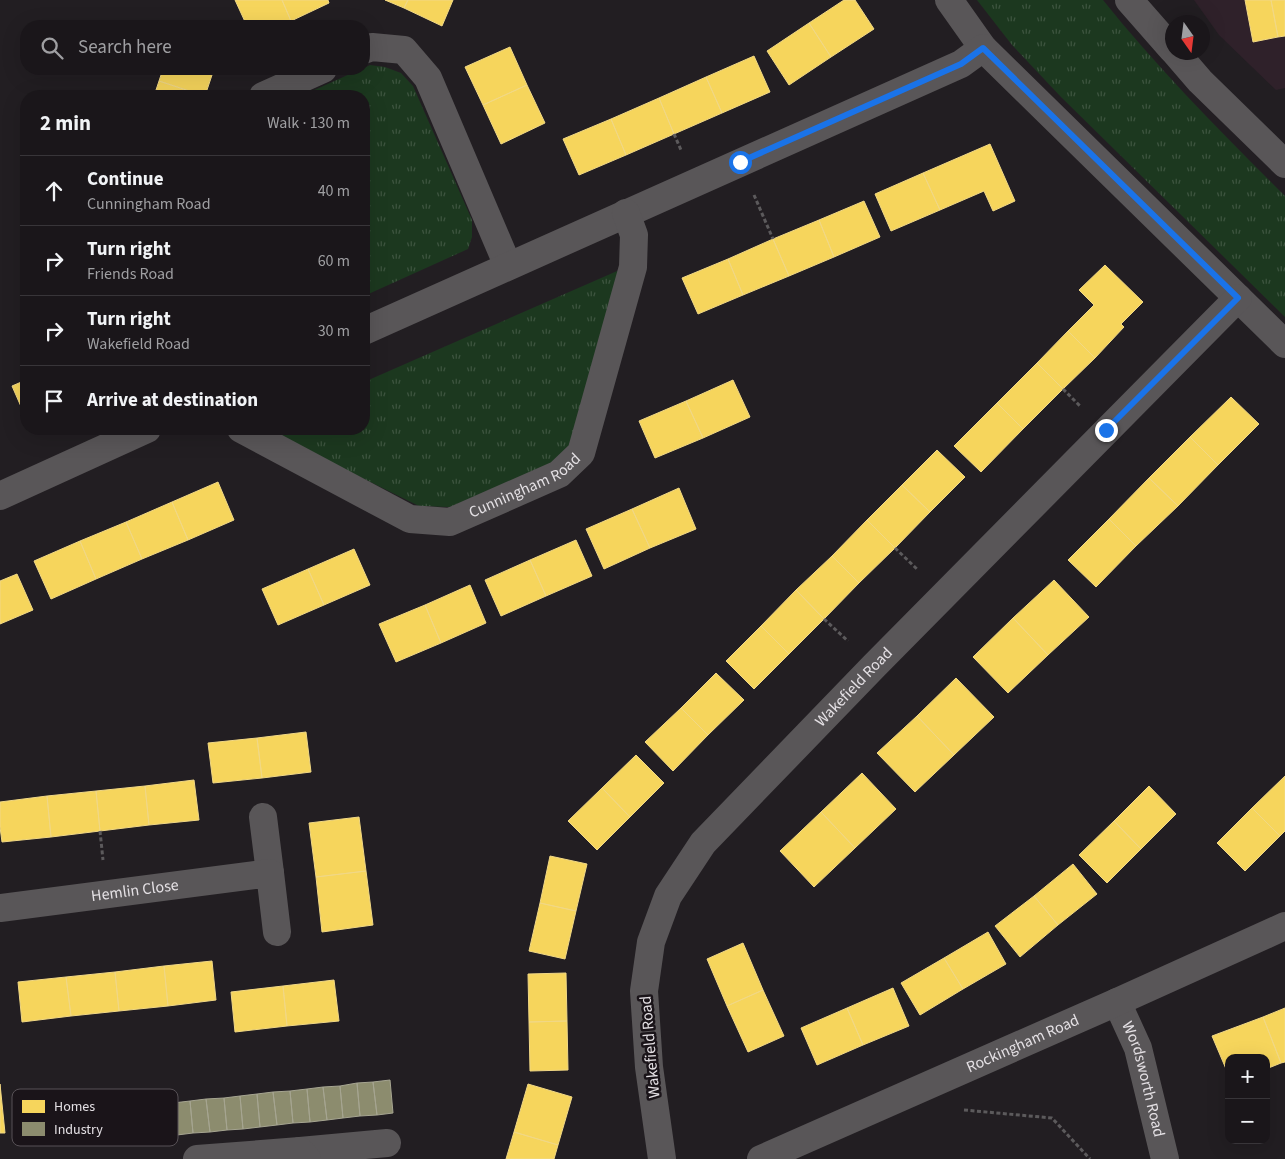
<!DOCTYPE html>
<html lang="en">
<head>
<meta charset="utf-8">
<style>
	:root { --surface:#1a161a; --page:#272327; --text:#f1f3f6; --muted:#9f9fa2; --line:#383539 }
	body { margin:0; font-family:"Source Sans 3",sans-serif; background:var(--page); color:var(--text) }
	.controls { position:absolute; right:15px; bottom:15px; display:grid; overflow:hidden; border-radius:10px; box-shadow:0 5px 20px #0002 }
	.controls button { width:45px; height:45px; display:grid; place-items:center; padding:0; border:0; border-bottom:1px solid var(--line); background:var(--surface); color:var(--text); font:25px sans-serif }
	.compass { position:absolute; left:1165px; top:15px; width:45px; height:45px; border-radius:50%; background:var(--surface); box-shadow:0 5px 20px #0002; rotate:166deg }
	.stop { position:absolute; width:15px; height:15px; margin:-11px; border:4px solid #1a73e8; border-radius:50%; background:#fff }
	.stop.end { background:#1a73e8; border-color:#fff; box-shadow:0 1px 5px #0008 }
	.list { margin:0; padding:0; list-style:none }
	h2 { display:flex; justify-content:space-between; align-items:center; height:65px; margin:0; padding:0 20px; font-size:21px }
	h2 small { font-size:16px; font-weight:400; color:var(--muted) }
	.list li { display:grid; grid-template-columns:32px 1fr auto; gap:15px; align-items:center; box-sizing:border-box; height:70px; padding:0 20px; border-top:1px solid var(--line) }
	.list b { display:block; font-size:19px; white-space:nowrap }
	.list p { margin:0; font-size:16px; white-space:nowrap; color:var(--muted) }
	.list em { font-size:16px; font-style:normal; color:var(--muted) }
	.icon { flex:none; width:28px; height:28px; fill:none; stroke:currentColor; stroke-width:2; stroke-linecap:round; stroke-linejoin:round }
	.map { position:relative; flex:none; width:1285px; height:1159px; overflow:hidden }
	.search { position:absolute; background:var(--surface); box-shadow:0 5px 20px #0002; left:20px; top:20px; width:350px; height:55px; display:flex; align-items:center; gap:12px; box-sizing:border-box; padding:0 18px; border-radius:20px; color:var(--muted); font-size:19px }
	.panel { position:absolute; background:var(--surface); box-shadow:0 5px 20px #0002; left:20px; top:90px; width:350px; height:345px; border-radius:20px }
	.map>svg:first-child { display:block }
	.education { fill:#2f212a }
	.grass { fill:url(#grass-tufts) }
	.homes { fill:#f6d55c; stroke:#f1d885 }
	.industry { fill:#8c8c6e; stroke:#a6a591 }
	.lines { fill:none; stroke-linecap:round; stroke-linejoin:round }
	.path { stroke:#5c5a5c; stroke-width:3; stroke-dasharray:4 2.5; stroke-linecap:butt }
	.minor { stroke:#595658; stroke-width:28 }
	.route { stroke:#1a73e8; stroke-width:6 }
	.labels { text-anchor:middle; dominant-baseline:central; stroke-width:5; stroke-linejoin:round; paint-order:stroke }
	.street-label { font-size:16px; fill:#e4e0e4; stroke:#1a1419 }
	.key { fill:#1a1419; stroke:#575156; stroke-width:1 }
	.key-label { font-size:14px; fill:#e4e0e4 }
</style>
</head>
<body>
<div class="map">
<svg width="1285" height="1159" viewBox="0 0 1285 1159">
	<defs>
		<pattern id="grass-tufts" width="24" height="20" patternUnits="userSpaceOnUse" patternTransform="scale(1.25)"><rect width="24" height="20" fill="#1c381f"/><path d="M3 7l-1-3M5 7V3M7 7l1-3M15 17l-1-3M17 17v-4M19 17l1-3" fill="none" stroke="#3d543f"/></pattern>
	</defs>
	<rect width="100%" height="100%" fill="#221e22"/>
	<path class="education" d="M1194,0H1285V88L1276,90L1219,35Z"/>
	<path class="grass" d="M977,0H1103C1159,70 1222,133 1285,196V317L1061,97L1012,45Z
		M370,65L385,67L401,73L413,86L472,220V237L468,249L364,296V96H301L361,69H364V68Z
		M624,268L576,437L557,461L450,507L419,506L263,429H364V382Z"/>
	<path class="homes" d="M235,0H282L291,21L278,26H247Z
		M282,0H328L329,3L291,21Z
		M385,0H408L404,8Z
		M408,0H453L442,26L404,8Z
		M844,0H855L874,29L831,57L809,23Z
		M1245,0H1271L1278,37L1253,42Z
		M1271,0H1285V36L1278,37Z
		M809,23L831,57L789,85L767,51Z
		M510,47L527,85L483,105L465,67Z
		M754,56L770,92L722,113L706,77Z
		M163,69H214L205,96L159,81Z
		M706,77L722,113L674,134L659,98Z
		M159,81L204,96H154Z
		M527,85L545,123L501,144L483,105Z
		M659,98L674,134L626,155L611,119Z
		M611,119L626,155L579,175L563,139Z
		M990,144L1015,201L993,211L984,191L940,210L923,173Z
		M923,173L940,210L891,231L875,194Z
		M864,201L880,237L834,257L819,220Z
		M819,220L834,257L789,276L773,239Z
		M773,239L789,276L743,295L728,259Z
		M728,259L743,295L698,314L682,278Z
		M1105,265L1143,302L1121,324L1124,327L1095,358L1068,331L1094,305L1079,290Z
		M1068,331L1095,358L1063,389L1037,363Z
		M1037,363L1063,389L1023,429L997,403Z
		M26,380V418L12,386Z
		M733,380L750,417L703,438L686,401Z
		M1231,397L1259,424L1218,465L1190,437Z
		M686,401L703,438L655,458L639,421Z
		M997,403L1023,429L981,472L954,446Z
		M1190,437L1218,465L1178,506L1149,478Z
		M937,450L965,477L930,512L902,485Z
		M1149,478L1178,506L1136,546L1109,519Z
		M218,482L234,520L188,540L172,502Z
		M902,485L930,512L895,548L867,520Z
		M679,488L696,529L650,548L632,509Z
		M172,502L188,540L142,559L126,522Z
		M632,509L650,548L604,569L586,529Z
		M1109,519L1136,546L1096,587L1068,560Z
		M867,520L895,548L859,583L832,556Z
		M126,522L142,559L96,579L80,541Z
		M576,540L592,576L546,596L530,560Z
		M80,541L96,579L51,599L34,561Z
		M354,549L370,585L324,605L308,569Z
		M832,556L859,583L824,619L796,590Z
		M530,560L546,596L501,616L485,580Z
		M308,569L324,605L278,625L262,589Z
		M17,574L33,610L0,624V581Z
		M1054,580L1089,617L1048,655L1013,618Z
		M470,585L486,623L441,643L425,605Z
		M796,590L824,619L789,654L761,626Z
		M425,605L441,643L396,662L379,624Z
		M1013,618L1048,655L1008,693L973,657Z
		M761,626L789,654L754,689L726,661Z
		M716,673L744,700L708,735L681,708Z
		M956,678L994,717L954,755L917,716Z
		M681,708L708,735L673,771L645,742Z
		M917,716L954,755L915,792L877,753Z
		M306,732L311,772L262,778L257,738Z
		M257,738L262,778L213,783L208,743Z
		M636,755L664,783L630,817L602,788Z
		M862,773L896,809L855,848L821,812Z
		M1285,776V831L1280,836L1252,808Z
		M194,780L199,820L149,825L145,786Z
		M145,786L149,825L100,831L96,791Z
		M1149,786L1176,814L1141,849L1114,821Z
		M602,788L630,817L597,850L568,821Z
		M96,791L100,831L51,837L47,796Z
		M47,796L51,837L2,842L0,827V802Z
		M1252,808L1280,836L1245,871L1217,843Z
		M821,812L855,848L814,887L780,851Z
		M359,817L366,871L316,877L309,823Z
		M1114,821L1141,849L1107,883L1079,855Z
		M550,856L587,864L576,911L540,903Z
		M1073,864L1097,894L1058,925L1034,896Z
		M366,871L373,925L322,932L316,877Z
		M1034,896L1058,925L1020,957L995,926Z
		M540,903L576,911L565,959L529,951Z
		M988,932L1006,964L963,989L944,958Z
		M743,943L763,990L727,1006L707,959Z
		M944,958L963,989L920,1015L901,983Z
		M212,961L216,1000L168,1006L164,966Z
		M164,966L168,1006L119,1011L115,972Z
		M115,972L119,1011L71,1016L66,977Z
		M566,973L567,1021L529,1022L528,974Z
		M66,977L71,1016L22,1022L18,982Z
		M334,980L339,1021L287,1026L283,986Z
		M283,986L287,1026L235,1032L231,992Z
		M893,988L909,1026L863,1045L847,1008Z
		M763,990L784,1036L748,1052L727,1006Z
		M847,1008L863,1045L817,1065L801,1028Z
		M1285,1008V1062L1281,1063L1263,1017Z
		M1263,1017L1281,1063L1266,1069V1058H1229V1076L1212,1036Z
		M567,1021L568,1070L530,1071L529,1022Z
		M0,1084L5,1133H0Z
		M528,1084L572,1097L558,1145L514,1132Z
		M514,1132L558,1145L554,1159H506Z"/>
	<path class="industry" d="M390,1080L393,1113L377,1115L373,1082Z
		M373,1082L377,1115L360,1116L357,1083Z
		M357,1083L360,1116L343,1118L340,1086Z
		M340,1086L343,1118L327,1120L323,1087Z
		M323,1087L327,1120L310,1122L307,1089Z
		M307,1089L310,1122L293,1123L290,1091Z
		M290,1091L293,1123L277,1125L273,1092Z
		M273,1092L277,1125L260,1127L257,1094Z
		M257,1094L260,1127L243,1129L240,1096Z
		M240,1096L243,1129L227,1130L224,1098Z
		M224,1098L227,1130L210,1132L206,1099Z
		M206,1099L210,1132L193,1133L190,1101Z
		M190,1101L193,1133L177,1135L173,1103Z"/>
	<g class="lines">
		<path class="path" d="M674,134L681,150
			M754,195L773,239
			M1063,389L1080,406
			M895,548L918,570
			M824,619L848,641
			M100,831L103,860
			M964,1110L1052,1118L1090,1159"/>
		<g class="minor">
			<path d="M949,0L983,48L1285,344"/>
			<path d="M1129,0L1172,49"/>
			<path d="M364,50L372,47L404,50L428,78L508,266"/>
			<path d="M1175,52L1200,81L1285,164"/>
			<path d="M263,96L323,69"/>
			<path d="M364,331L961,64L983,48"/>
			<path id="s1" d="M241,429L410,519L450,522L559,474L581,453L633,267L634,235L626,213"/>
			<path d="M0,496L147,429"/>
			<path d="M263,817L270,873"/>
			<path id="s2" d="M0,908L270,873L277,932"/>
			<path id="s3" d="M1117,1002L1138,1048L1165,1159"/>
			<path d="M300,1151L387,1143"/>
			<path d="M197,1159L300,1151L307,1159"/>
			<path id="s4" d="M662,1159L649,1067L644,991L651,942L668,896L703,843L874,666L1238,298"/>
			<path id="s5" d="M761,1159L1117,1002L1285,926"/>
		</g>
	</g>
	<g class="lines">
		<path class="route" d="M740,162L961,64L983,48L1238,298L1106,430"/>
	</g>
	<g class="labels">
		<g class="street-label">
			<text stroke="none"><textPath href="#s1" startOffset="315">Cunningham Road</textPath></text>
			<text stroke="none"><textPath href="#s4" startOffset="548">Wakefield Road</textPath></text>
			<text stroke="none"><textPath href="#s2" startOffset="136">Hemlin Close</textPath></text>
			<text stroke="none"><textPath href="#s5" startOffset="286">Rockingham Road</textPath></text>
			<text transform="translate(650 1047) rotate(-95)">Wakefield Road</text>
			<text stroke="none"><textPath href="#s3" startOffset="82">Wordsworth Road</textPath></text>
		</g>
	</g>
	<rect x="12" y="1089" width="166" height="57" rx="8" class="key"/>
	<rect x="22" y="1100" width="23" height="13" fill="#f6d55c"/>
	<rect x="22" y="1122" width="23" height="14" fill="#8c8c6e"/>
	<g class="key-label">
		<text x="54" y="1111">Homes</text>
		<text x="54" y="1134">Industry</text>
	</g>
</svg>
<div class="controls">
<button>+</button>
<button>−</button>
</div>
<svg class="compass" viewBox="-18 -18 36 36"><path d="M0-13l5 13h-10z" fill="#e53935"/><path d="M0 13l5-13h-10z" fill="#9f9fa2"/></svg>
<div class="stop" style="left:740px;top:162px"></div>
<div class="stop end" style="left:1106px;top:430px"></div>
<div class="search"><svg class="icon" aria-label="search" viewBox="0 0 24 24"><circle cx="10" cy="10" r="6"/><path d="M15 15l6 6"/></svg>Search here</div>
<section class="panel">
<h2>2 min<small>Walk · 130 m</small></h2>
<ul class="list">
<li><svg class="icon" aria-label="ahead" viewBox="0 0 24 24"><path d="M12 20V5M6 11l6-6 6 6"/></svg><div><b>Continue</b><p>Cunningham Road</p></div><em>40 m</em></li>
<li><svg class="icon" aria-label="right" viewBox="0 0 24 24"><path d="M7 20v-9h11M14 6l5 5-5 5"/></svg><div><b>Turn right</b><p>Friends Road</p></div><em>60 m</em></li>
<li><svg class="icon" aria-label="right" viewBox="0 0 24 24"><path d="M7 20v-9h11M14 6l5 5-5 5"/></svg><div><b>Turn right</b><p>Wakefield Road</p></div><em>30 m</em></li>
<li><svg class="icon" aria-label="arrive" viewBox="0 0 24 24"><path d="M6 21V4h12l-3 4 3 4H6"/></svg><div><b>Arrive at destination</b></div></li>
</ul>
</section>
</div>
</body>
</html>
